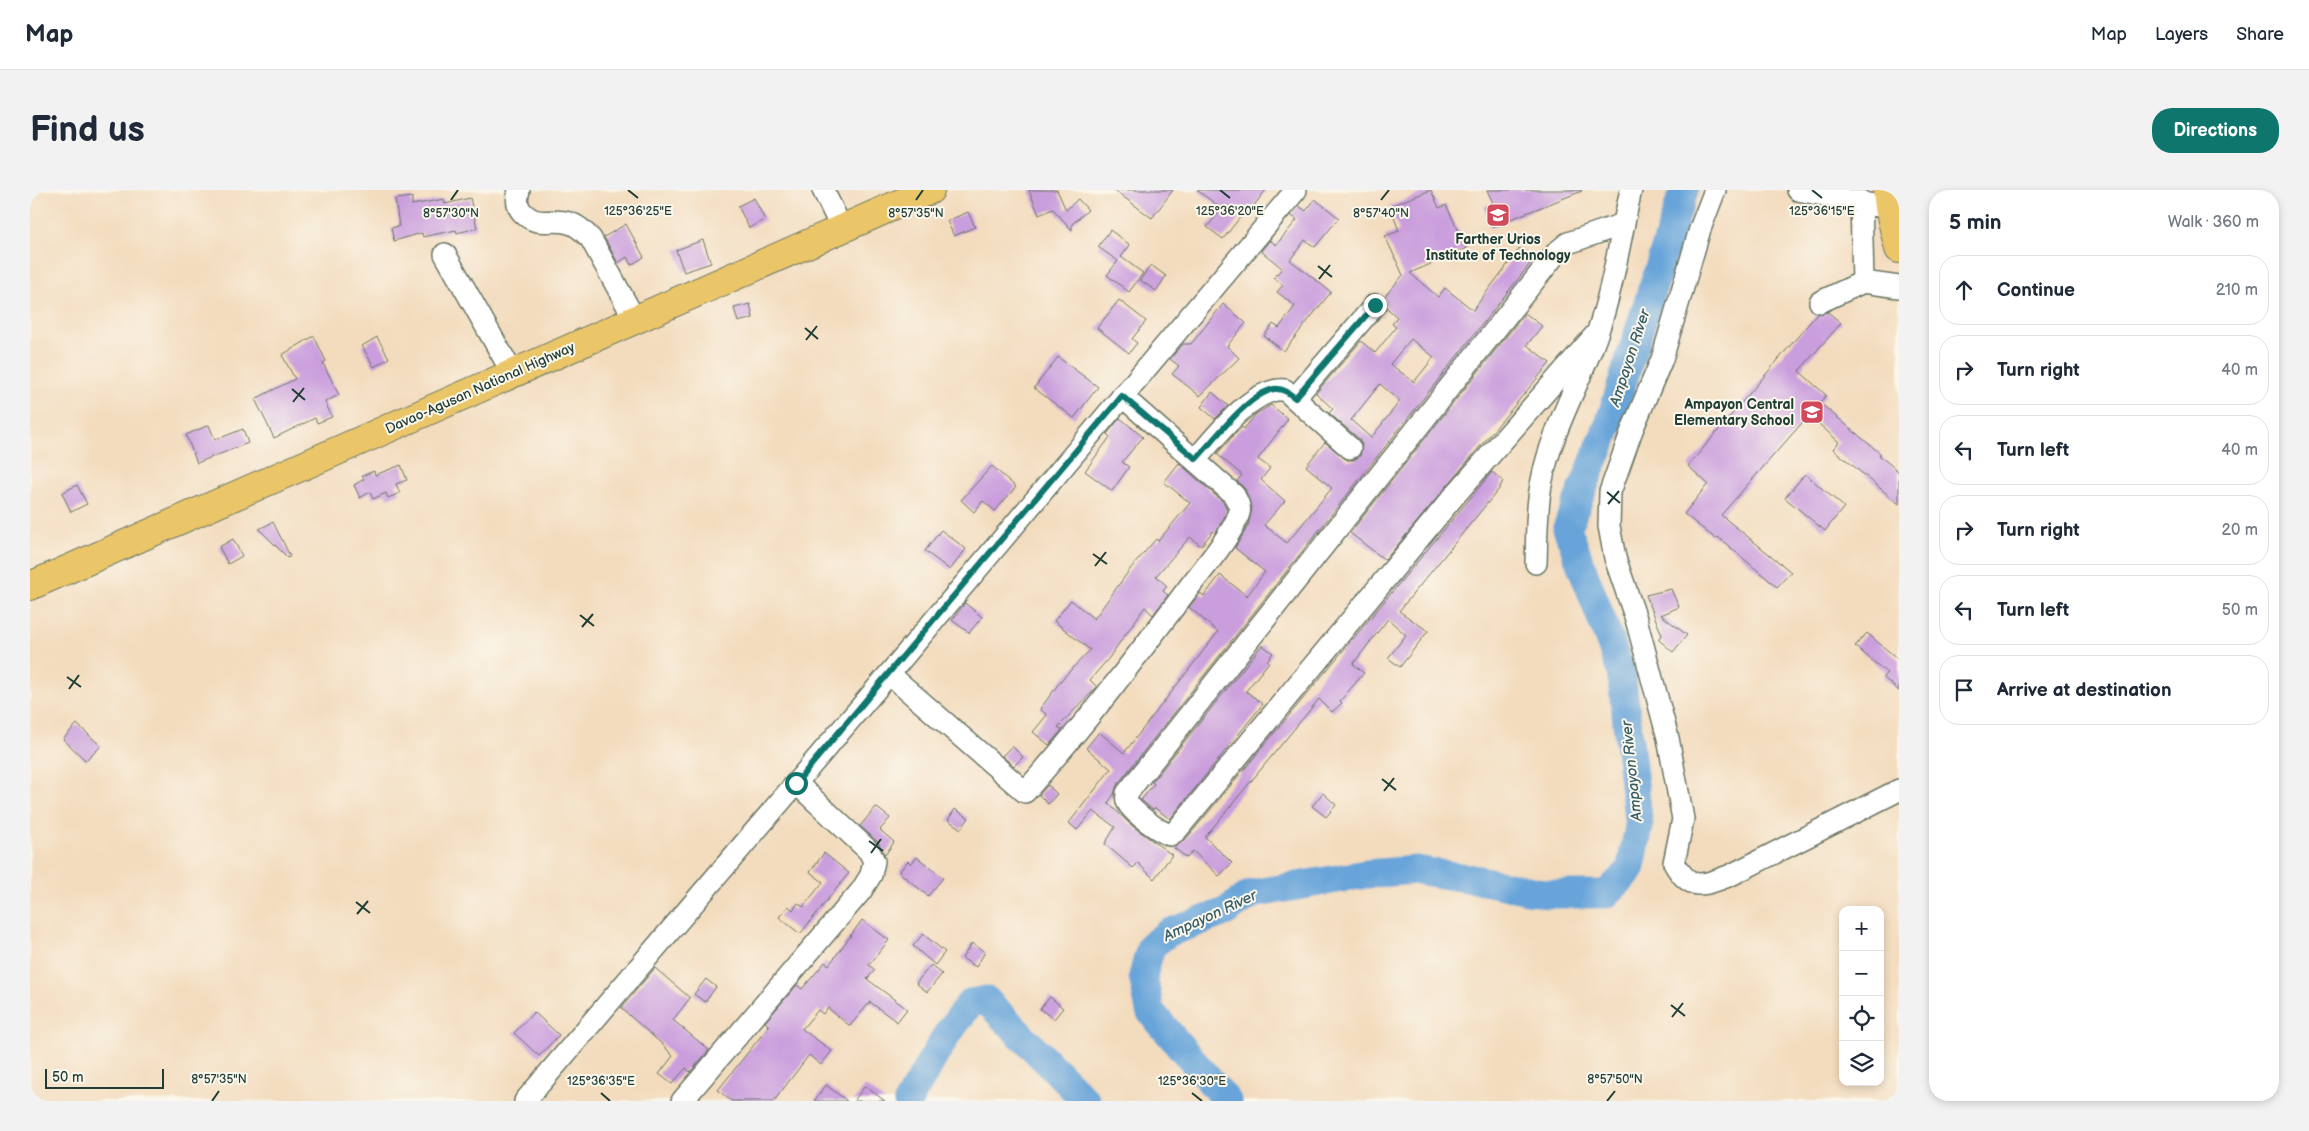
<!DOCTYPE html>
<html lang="en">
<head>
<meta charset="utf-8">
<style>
	:root { --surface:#fff; --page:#f2f2f3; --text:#1f2937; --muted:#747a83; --line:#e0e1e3; --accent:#0f766e }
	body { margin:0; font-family:"Balsamiq Sans",sans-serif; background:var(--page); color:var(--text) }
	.controls { position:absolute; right:15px; bottom:15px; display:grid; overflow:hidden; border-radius:10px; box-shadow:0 2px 8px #0003 }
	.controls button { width:45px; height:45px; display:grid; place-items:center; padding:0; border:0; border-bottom:1px solid var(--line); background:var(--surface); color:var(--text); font:25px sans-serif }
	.scale { position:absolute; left:15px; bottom:12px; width:119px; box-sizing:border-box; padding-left:5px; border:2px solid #1f3d34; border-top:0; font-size:14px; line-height:18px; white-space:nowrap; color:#1f3d34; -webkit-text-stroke:4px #fbf7ec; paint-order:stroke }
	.stop { position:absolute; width:15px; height:15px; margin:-11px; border:4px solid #0f766e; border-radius:50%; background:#fff }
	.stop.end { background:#0f766e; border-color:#fff; box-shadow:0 1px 5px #0008 }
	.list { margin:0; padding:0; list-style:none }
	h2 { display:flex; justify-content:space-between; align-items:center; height:65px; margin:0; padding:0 20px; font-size:21px }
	h2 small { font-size:16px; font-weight:400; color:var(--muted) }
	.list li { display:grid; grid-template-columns:32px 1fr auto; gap:15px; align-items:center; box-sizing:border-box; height:70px; margin:0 10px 10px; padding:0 10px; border:1px solid var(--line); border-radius:20px }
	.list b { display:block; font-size:19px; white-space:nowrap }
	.list em { font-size:16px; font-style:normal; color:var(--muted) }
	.icon { flex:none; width:28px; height:28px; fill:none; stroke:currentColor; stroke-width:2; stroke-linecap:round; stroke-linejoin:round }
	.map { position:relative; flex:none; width:1869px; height:911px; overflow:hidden; border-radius:20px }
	header { display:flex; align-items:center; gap:30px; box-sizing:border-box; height:70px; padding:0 25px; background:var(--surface); border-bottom:1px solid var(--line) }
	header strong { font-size:24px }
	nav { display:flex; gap:28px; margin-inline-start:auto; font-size:18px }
	.intro { display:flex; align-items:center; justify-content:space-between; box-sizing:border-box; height:120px; padding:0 30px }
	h1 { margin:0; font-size:35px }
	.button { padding:12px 22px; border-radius:20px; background:var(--accent); color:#fff; font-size:18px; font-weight:700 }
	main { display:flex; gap:30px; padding:0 30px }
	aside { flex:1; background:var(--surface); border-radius:20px; box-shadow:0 2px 8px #0003 }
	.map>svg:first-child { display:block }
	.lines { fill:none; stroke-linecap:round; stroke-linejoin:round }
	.river { stroke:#68a4d9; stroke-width:29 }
	.building { fill:#ca9edd; fill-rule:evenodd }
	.minor-casing { stroke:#697564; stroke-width:24 }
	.highway-casing { stroke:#697564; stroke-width:30 }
	.minor { stroke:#fff; stroke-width:21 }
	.highway { stroke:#ebc669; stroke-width:28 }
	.route { stroke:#0f766e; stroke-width:6 }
	.ticks { fill:none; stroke:#1f3d34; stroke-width:2 }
	.labels { text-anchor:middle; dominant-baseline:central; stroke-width:4; stroke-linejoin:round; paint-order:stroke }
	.poi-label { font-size:14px; font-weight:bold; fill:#1f3d34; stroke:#fbf7ec }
	.street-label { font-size:14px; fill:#1f3d34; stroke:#fbf7ec }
	.water-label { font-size:15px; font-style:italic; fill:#355c66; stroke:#fbf7ec }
	.ticks-label { font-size:12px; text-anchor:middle; fill:#1f3d34; stroke:#fbf7ec; stroke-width:4; stroke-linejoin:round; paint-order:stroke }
</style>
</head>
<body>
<header>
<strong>Map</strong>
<nav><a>Map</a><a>Layers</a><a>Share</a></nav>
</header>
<div class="intro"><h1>Find us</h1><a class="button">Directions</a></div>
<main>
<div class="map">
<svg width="1869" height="911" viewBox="0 0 1869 911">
	<rect width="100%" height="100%" fill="#fbf7ec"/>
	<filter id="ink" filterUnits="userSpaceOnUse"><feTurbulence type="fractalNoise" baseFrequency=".02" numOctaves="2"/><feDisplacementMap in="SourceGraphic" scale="10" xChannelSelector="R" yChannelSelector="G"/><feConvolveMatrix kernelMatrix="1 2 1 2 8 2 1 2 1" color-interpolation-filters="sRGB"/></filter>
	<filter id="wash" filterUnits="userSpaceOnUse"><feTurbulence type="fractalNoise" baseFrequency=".0096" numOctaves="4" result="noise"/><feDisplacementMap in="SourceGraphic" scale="20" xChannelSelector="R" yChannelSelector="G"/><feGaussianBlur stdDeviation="1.12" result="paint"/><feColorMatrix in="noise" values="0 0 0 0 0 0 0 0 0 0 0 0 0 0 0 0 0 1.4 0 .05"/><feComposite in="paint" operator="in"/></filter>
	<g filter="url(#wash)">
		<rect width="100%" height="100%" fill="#f3dcbe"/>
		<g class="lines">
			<path class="river" d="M878,911L916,846L940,813L956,810L1056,911
				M1197,911L1120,821L1113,786L1121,756L1138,743L1195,722L1221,704L1336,684L1386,680L1449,690L1517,704H1576L1600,681L1609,637L1591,481L1537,338L1579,234L1654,0"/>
		</g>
		<g id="blocks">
			<path class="building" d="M999,0H1027L1036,20L1048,9L1058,20L1042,34V40L1023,19L1009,25Z
				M1084,0H1143L1122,28Z
				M1167,0H1236L1222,18L1219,16L1193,49L1177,37L1192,19Z
				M1401,0L1409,18L1416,15L1437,58L1380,83L1408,107L1415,98L1443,120L1490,58L1504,69L1087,595L1084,604L1078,613L1101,635L1142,665L1124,689L1108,673L1103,678L1075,654L1085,637L1063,621L1047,640L1039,633L1081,579L1056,558L1069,542L1094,563L1188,442L1159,417L1169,405L1170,403L1174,406L1190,385L1217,406L1235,382L1205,358L1218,336L1222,319L1215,299L1207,291L1212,285L1187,264L1204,245L1212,237L1214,239L1226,224L1241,215L1258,229L1228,269L1240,278L1231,290L1255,311L1234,335L1257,353L1302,298L1276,276L1295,252L1317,270H1324L1330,266L1332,255L1329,249L1299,223L1303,219L1286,203L1331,151L1345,163L1366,137L1362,134L1367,127L1357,118L1354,107L1373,85L1355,46L1369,41L1360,16ZM1381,149L1404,167L1384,192L1360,174ZM1350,194L1370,211L1341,248L1321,230Z
				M1457,0H1551L1552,1L1461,37L1454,17L1463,13Z
				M382,7V15L414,9L415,14L440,8L447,38L427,43L426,40L393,47L392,43L364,51L361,38L369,36L365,9Z
				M724,8L735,30L719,38L708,16Z
				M1285,9L1309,28L1285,57L1275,50L1260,70L1301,102L1254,161L1234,146L1243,134L1249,138L1265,116L1247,102L1253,95L1244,88L1252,78L1231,61L1240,50L1246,55L1267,30L1261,25L1269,16L1276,21Z
				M938,22L945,37L924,46L917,31Z
				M596,34L614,67L601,75L597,67L588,73L574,47Z
				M1080,40L1100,55L1091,67L1113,83L1099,102L1077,85L1088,71L1068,57Z
				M673,50L681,73L654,82L646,60Z
				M1121,75L1136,86L1126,101L1110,90Z
				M1089,110L1116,131L1102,149L1107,153L1099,163L1067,138Z
				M720,114L723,128L708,132L704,118Z
				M1193,114L1216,133L1197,156L1209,168L1170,206L1142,184L1149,176L1140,169L1153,154H1161Z
				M1798,122L1811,133L1769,181L1796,205L1790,213L1851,264L1849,265L1869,282V314L1803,259L1809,252L1779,225L1691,325L1761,382L1747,397L1688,347L1686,349L1654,324L1678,294L1658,276L1787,124Z
				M1495,123L1512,136L1497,155L1520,173L1355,370L1320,343Z
				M284,146L296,171L293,173L309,205L295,212L302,227L287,233L285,228L244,248L225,209L265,189L252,165Z
				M347,147L359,168L344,177L332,156Z
				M1028,167L1068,197L1044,228L1004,198Z
				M1182,202L1198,216L1185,229L1171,217Z
				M1090,228L1113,247L1092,272L1099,277L1082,301L1055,281L1080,247L1077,244Z
				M179,235L185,250L213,239L218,253L167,273L156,245Z
				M1149,273L1194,313L1197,320L1195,326L1185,343L1183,341L1171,356L1160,347L1126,386L1137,396L1133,401L1138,405L1123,425L1115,417L1078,469L1060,490L1067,497L1028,537L1032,540L1019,555L1003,542L1017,525L1010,519L1032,489L1060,460L1024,431L1041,410L1064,429L1101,378L1126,349L1128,351L1160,313L1134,292Z
				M371,275L377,290L366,294L370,303L358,308L356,303L343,309L340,302L330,308L324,295L334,289L332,286L344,281L345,285Z
				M962,276L986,297L965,321L953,311L944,322L931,310Z
				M1462,282L1473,291L1469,299L1369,421L1398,441L1370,477L1358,468L1376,445L1358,429L1323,474L1334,483L1310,511L1312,513L1302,522L1289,509L1175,647L1202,673L1189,686L1163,661L1157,668L1144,658L1156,649Z
				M1775,284L1814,317L1795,341L1755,308Z
				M47,295L57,314L41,322L32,303Z
				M243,332L260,366L258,368L229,339Z
				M911,340L936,359L920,380L895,361Z
				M203,349L212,366L198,374L189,357Z
				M1641,399L1649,417L1631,425L1657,445L1643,462L1628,449L1632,445L1616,405Z
				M935,413L952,427L939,443L922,430Z
				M1837,443L1869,470V501L1853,487L1857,483L1825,456Z
				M1232,455L1243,463L1237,471L1239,472L1216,501L1233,514L1140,629L1125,618L1123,620L1111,610L1124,594L1122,592Z
				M47,534L71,556L56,571L33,549Z
				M982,556L993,567L984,576L972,566Z
				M1018,595L1027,604L1018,614L1009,605Z
				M1293,603L1306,615L1296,627L1282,616Z
				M846,617L860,628L850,640L864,652L855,665L848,652L830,636Z
				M925,619L939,628L931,639L918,630Z
				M794,663L819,683L770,744L749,727L758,716L763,720L768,713L773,717L793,692L780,682Z
				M887,667L913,688L898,706L869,682L878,671L881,674Z
				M832,730L859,750L839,775L845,780L837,789L877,819L867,832L840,812L820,836L798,818L793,824L788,820L772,839L802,861L791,875L779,865L744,911H701L688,900L739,836L735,832L767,795L772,799L795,772L799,775Z
				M893,744L915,762L905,775L883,756Z
				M942,753L955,762L946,777L932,768Z
				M901,775L912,784L897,802L886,793Z
				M625,778L660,808L643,830L679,860L660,882L656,878L642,894L629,884L643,866L633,855L591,818Z
				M676,789L686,797L675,812L664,804Z
				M1020,807L1033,818L1024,829L1010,819Z
				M504,822L529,845L509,866L484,843Z
				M796,895L817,911H784Z
				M835,896L855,911H824Z"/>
		</g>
	</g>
	<g filter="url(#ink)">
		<use href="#blocks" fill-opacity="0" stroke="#697564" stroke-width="1"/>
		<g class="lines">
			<g class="minor-casing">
				<path id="minor" d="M489,0C487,8 486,15 492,22C509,39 520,27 539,33C548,35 555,43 561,49L605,130
					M793,0L812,39
					M1685,0L1670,39L1632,169L1602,240L1580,302L1579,336L1585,368L1606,429L1638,548L1653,629L1644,673C1661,703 1674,695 1701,685L1869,600
					M1768,0L1859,18
					M1831,11L1833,92
					M415,64L483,184
					M1790,112L1833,92L1869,97
					M1567,143L1425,305L1146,641L1140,645C1130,642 1100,621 1097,611C1096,609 1097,606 1097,603L1527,62L1538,53L1593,34
					M1265,208L1345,115
					M1166,269C1186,247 1223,196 1255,200L1320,258
					M1506,373C1507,346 1506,317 1512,290C1522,239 1550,193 1567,144C1583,98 1590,48 1601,0
					M859,484L995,602C1054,536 1107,466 1160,396C1173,379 1204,343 1209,323C1211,317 1207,311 1204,305L1092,206
					M495,911L859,484L1266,0
					M652,911L831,701L841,685L844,671L839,661L766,593"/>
			</g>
			<g class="highway-casing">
				<path id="highway" d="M1857,0L1859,18L1869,59
					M0,396L900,0"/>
			</g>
			<use href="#minor" class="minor"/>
			<use href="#highway" class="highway"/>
		</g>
	</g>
	<g class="lines" filter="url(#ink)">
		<path class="route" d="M766,593L1092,206L1166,269C1184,250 1218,204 1244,199C1253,198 1259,203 1265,208L1345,115"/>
	</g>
	<path class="ticks" d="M598,0L608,8M1190,0L1200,8M1782,0L1792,8M421,10L428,0M886,10L893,0M1351,10L1359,0M1288,76L1302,87M1289,89L1300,75M775,138L788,149M776,150L787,136M262,199L275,210M263,212L274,198M1577,302L1590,313M1578,314L1589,301M1063,364L1077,374M1065,376L1076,362M550,425L564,436M552,437L563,424M37,487L51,497M39,499L49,485M1352,589L1366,600M1354,601L1364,588M839,651L853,661M841,663L851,649M326,712L340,723M327,724L338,711M1641,815L1655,826M1642,827L1653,813M571,903L580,911M1162,903L1172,911M182,911L189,901M1577,911L1585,901"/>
	<defs>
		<g id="university-square" transform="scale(1.25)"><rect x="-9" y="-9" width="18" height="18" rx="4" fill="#d1495b" stroke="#fbf7ec"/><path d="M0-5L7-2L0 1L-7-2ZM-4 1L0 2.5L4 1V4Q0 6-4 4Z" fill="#fff"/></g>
		<g id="school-square" transform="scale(1.25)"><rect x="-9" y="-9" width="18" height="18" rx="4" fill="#d1495b" stroke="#fbf7ec"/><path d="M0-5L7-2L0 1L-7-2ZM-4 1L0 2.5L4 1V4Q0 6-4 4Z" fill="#fff"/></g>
	</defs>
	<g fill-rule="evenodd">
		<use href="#university-square" x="1468" y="25"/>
		<use href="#school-square" x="1782" y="222"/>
	</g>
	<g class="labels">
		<g class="poi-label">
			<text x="1468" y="49">Farther Urios<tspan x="1468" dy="16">Institute of Technology</tspan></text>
			<text x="1764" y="214" text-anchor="end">Ampayon Central<tspan x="1764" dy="16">Elementary School</tspan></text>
		</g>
		<g class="street-label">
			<text transform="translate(450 198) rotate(-24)">Davao-Agusan National Highway</text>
		</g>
		<g class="water-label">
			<text transform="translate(1600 168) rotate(-72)">Ampayon River</text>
			<text transform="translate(1602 581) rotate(-96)">Ampayon River</text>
			<text transform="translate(1180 726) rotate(-25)">Ampayon River</text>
		</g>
	</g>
	<g class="ticks-label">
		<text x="608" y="25">125°36'25"E</text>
		<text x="1200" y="25">125°36'20"E</text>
		<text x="1792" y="25">125°36'15"E</text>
		<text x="886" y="27">8°57'35"N</text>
		<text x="421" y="27">8°57'30"N</text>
		<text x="1351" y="27">8°57'40"N</text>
		<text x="189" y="893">8°57'35"N</text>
		<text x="1585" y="893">8°57'50"N</text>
		<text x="571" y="895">125°36'35"E</text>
		<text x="1162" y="895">125°36'30"E</text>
	</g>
</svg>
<div class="controls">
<button>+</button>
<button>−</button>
<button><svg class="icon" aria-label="locate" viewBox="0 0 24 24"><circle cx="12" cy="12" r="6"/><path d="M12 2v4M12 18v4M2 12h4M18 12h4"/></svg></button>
<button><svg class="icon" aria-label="layers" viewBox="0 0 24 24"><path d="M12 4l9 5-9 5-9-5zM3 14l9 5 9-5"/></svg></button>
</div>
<div class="scale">50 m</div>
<div class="stop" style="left:766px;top:593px"></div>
<div class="stop end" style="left:1345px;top:115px"></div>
</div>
<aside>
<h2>5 min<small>Walk · 360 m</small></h2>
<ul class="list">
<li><svg class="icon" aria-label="ahead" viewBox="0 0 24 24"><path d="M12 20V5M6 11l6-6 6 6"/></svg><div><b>Continue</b></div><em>210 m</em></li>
<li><svg class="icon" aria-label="right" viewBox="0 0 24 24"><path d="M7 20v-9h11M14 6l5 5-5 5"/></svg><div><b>Turn right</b></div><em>40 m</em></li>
<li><svg class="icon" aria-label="left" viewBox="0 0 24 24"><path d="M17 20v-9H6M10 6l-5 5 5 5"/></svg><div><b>Turn left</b></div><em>40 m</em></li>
<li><svg class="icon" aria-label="right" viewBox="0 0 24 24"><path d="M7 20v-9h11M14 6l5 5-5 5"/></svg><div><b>Turn right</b></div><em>20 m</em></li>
<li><svg class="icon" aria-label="left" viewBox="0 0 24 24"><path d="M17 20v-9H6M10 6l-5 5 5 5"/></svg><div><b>Turn left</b></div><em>50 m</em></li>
<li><svg class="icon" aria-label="arrive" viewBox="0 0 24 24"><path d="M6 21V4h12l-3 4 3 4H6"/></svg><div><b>Arrive at destination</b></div></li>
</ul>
</aside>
</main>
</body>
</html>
